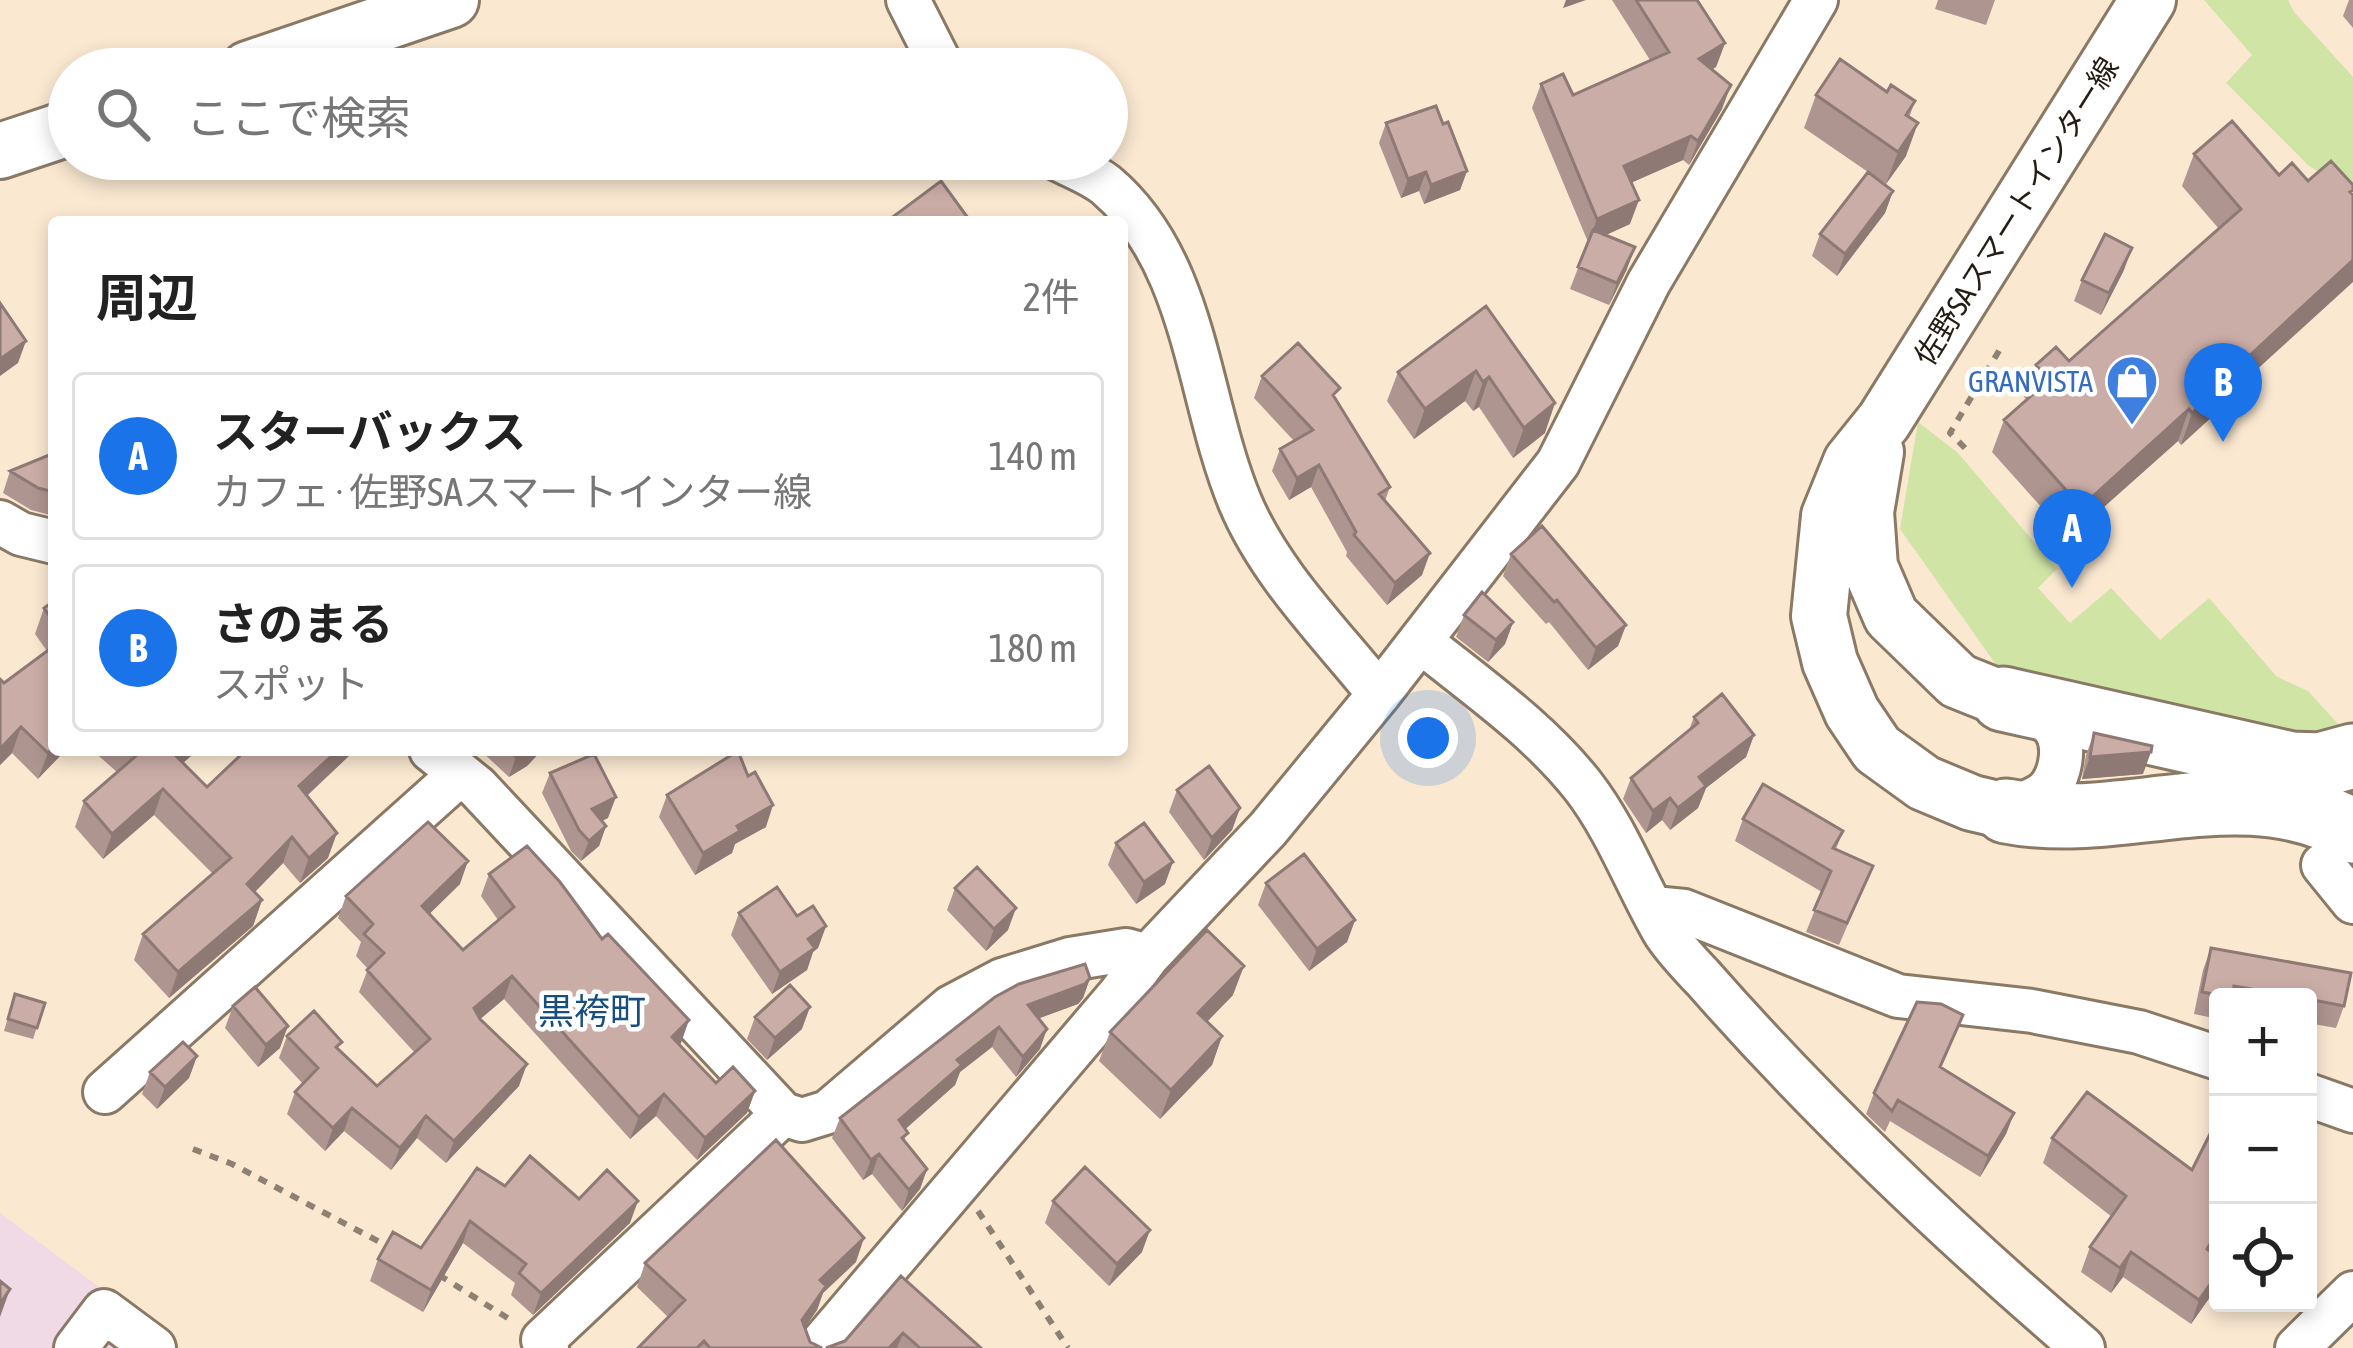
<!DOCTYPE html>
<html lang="ja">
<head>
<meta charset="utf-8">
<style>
	:root { --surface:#fff; --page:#f2f2f2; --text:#222; --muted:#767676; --line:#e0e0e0; --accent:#1a73e8 }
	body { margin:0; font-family:"Asap Condensed","Noto Sans JP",sans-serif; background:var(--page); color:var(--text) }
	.controls { position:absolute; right:36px; bottom:36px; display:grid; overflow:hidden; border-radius:12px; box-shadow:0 6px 18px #0003 }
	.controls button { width:108px; height:108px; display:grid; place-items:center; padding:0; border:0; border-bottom:3px solid var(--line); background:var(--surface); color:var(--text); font:60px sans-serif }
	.you { position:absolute; left:1428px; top:738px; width:42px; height:42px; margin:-30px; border:9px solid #fff; border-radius:50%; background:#1a73e8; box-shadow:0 0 0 18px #1a73e833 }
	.badge { display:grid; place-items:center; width:78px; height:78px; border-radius:50%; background:var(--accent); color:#fff; font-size:39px; font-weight:700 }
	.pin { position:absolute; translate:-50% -99px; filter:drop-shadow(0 3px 6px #0008) }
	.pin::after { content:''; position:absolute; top:63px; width:42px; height:36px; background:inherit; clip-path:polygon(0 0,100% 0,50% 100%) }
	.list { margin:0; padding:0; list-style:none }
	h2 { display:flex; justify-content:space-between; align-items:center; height:156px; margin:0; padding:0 48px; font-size:51px }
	h2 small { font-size:39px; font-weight:400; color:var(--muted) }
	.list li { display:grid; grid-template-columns:78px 1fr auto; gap:36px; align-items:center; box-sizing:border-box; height:168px; margin:0 24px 24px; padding:0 24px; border:3px solid var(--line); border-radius:12px }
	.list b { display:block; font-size:45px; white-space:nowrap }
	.list p { margin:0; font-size:39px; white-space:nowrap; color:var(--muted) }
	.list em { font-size:39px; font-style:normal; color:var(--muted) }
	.icon { flex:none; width:66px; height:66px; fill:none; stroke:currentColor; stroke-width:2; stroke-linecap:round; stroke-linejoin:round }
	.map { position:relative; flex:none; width:2353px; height:1348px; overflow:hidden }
	.search { position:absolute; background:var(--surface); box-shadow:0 6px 18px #0003; left:48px; top:48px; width:1080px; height:132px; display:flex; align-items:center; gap:30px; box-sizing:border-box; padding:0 42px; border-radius:66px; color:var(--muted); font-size:45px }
	.panel { position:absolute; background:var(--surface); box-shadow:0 6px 18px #0003; left:48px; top:216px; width:1080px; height:540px; border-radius:12px }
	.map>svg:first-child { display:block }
	.industrial { fill:#f0dae6 }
	.green { fill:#d0e4a6 }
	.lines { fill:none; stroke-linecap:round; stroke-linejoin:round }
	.minor-casing { stroke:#897965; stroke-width:48 }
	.major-casing { stroke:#897965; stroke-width:60 }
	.highway-casing { stroke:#897965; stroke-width:69 }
	.path { stroke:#8d8171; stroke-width:6; stroke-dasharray:9 9; stroke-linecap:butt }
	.minor { stroke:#fff; stroke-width:42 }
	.major { stroke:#fff; stroke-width:54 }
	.highway { stroke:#fff; stroke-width:63 }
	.wall { fill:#af9590 }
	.shaded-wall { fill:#8e7975 }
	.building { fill:#cbada7; stroke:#8e7975; stroke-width:3 }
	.labels { text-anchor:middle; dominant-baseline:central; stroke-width:9; stroke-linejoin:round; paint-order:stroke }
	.street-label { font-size:30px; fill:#241d15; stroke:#fff }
	.shop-label { font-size:30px; fill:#366cbe; stroke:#fff; text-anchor:end }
	.quarter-label { font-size:36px; fill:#174e7f; stroke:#fff }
</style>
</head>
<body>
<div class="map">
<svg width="2353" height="1348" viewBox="0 0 2353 1348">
	<rect width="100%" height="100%" fill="#fae8d1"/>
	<path class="industrial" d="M0,1213L107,1293L169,1348H0Z"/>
	<path class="green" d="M2204,0H2288L2294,12L2353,77V196L2308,165L2226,83L2252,55Z
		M1918,422L1958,453L2057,569L2038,588L2070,623L2111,588L2160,640L2209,598L2276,676L2308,691L2348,735L2288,742L2051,691L1997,666L1900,529Z"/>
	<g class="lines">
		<g class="minor-casing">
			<path id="minor" d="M908,0L943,69
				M1058,159C1073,167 1092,174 1106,185C1197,262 1197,399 1240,502C1270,574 1331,634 1379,694
				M0,522L21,534L54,542
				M1420,641C1476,686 1538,729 1583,786C1617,830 1636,883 1663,930C1673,947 1690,964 1704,979C1821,1112 1949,1233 2083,1348
				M431,750L477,787L783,1114L802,1120L828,1112L951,1007L1002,980L1070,959L1126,950L1148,956
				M2006,811C2018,806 2032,801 2043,794C2060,781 2067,748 2055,729C2050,722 2040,715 2034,709
				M2323,865L2353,902
				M1654,908L1684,911L1898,996L2032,1011L2139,1032L2218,1058
				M105,1092L460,774
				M2308,1095L2353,1111
				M76,1348L104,1311L154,1348
				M547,1348L543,1340L783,1114
				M818,1348L1119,995L1148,956L1268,829L1379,694L1558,463L1649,282L1816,0
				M2297,1348L2353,1293"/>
		</g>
		<g class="major-casing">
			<path id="major" d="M248,69L451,0
				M0,151L69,128
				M1876,452L1866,512L1870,567L1891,616L1958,681L2003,699
				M2006,811L1972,803L1924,783L1877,749L1852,712L1830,662L1819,616L1829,516L1851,462L1884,421L2148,0"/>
		</g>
		<g class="highway-casing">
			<path id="highway" d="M2003,699L2291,764L2320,765L2353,756
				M2006,811C2123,834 2240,768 2353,831"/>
		</g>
		<path class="path" d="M1965,448L1950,433L2003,344
			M193,1149L232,1164L391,1248
			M978,1211L1068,1348
			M439,1275L514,1322"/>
		<use href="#minor" class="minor"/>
		<use href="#major" class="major"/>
		<use href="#highway" class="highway"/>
	</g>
	<path class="wall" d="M1612,0H1697L1725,43L1716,67L1711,70L1722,109L1689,165L1683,160L1631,182L1630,224L1606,235L1627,269L1609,305L1570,289L1588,242L1532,108L1541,84L1573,95L1650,60Z
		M1938,0H1995L1986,25L1935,9Z
		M2349,0H2353V28L2343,16Z
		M1887,92L1915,101L1909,118L1906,156L1886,184L1870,173L1893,191L1885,213L1837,276L1812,256L1820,234L1868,172L1804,128L1816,95Z
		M1386,123L1443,124L1467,171L1460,190L1424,204L1419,191L1401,198L1379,143Z
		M2194,154L2279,175L2242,383L2239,392L2181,445L2178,441L2069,538L1992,452L2004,420L2026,399L2024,397L2036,365L2069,361L2219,229L2182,186Z
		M2124,270L2101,315L2074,301L2082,280Z
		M1486,306L1545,433L1513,458L1479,407L1473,411L1465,401L1414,439L1387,401L1398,372Z
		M1262,376L1336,400L1390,487L1385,501L1422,575L1387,605L1346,556L1347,552L1311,487L1289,500L1272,471L1280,449L1294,441L1254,398Z
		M54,453V516L31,510L3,493L10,471Z
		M1511,554L1626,625L1618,646L1588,670L1549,622L1546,624L1503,576Z
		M54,601V750L38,779L12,753L0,765V679L4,683L47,651L35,634L44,608Z
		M1464,615L1513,622L1505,644L1488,662L1456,637Z
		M1694,717L1754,735L1746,757L1706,788L1698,808L1670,830L1662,820L1646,833L1623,799L1631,778L1689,730Z
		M2094,733L2143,774L2082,779L2086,755Z
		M92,750H198L183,763L207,787L351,754L307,796L328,858L300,883L283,863L255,892L262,900L253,926L169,998L134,960L143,934L213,874L154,815L103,859L75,827L84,801L117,772Z
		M480,750H542L527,766L509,777Z
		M550,773L608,818L602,821L606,826L599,846L581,861L571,851L542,793Z
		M1177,790L1240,808L1232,830L1204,860L1169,812Z
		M667,795L766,827L735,844L732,853L695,875L659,817Z
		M1743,819L1843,831L1836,849L1873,866L1839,945L1806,932L1822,892L1735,841Z
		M1116,843L1165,884L1136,904L1108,865Z
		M489,874L602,939L681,1043L680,1044L716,1083L755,1091L747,1113L697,1160L656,1116L630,1139L504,999L480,1019L519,1086L446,1163L417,1138L391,1170L344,1131L325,1151L287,1114L295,1092L303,1084L279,1058L287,1036L339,1050L377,1086L415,1053L359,992L368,969L356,956L361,942L338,918L346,896L460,884L429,914L463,950L498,920L481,896Z
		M1266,883L1355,920L1347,942L1309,971L1258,905Z
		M955,888L1008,930L986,951L947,910Z
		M739,913L797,916L826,926L818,948L813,952L807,970L772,994L731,935Z
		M2211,948L2344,1006L2336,1028L2308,1023V997H2218V1019L2194,1014L2203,970Z
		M1090,978L1083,998L1078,1004L1039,1018L1040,1049L1016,1077L992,1047L960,1072L955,1085L905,1129V1142L927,1169L920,1189L902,1211L872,1174L863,1180L832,1138L840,1118L995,997Z
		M15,994L45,1003L33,1039L4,1031Z
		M1233,995L1207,1022L1222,1036L1212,1065L1160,1119L1099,1061L1110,1032Z
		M233,1006L280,1048L258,1067L225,1028Z
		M1963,1015L1941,1067L2014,1113L2006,1134L1980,1177L1890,1121L1885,1132L1866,1114L1874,1093Z
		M755,1017L802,1029L767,1060L747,1039Z
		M197,1056L189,1078L157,1109L142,1094L150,1072Z
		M2218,1118V1239L2211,1252L2217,1287L2191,1324L2123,1277L2111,1293L2081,1272L2090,1247L2112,1217L2043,1163L2052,1138L2192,1170Z
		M505,1186L579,1199L630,1223L533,1315L511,1295L515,1283L463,1243L423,1312L370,1281L378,1259L421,1248Z
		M1053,1201L1142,1252L1109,1286L1045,1223Z
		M856,1262L823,1293L817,1310L804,1328L810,1342L822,1348H638L668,1317L637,1287L645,1263Z
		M901,1276L981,1348H826L845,1341Z"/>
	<path class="shaded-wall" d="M1566,0H1586L1563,8Z
		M1725,43L1716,67L1690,83L1699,59Z
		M1731,85L1722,109L1689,165L1698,141Z
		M1918,123L1906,156L1886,184L1898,152Z
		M1691,136L1683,160L1615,190L1624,166Z
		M1467,171L1460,190L1424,204L1431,185Z
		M1426,172L1419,191L1401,198L1408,179Z
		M1893,191L1885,213L1837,276L1845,254Z
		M1639,200L1630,224L1588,243L1597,219Z
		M1635,247L1627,269L1609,305L1617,283Z
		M2132,248L2124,270L2101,315L2109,293Z
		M2353,260V282L2242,383L2239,392L2181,445L2192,413L2248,357Z
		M26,341L18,363L0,376V359Z
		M1476,371L1465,401L1414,439L1425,409Z
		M1489,377L1479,407L1473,411L1483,382Z
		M1555,403L1545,433L1513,458L1524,428Z
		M2189,409L2178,441L2069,538L2081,507Z
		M1319,465L1311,487L1289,500L1297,478Z
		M1430,553L1422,575L1387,605L1395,583Z
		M1513,622L1505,644L1488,662L1496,640Z
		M1626,625L1618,646L1588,670L1596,648Z
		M21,727L12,753L0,765V749Z
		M1754,735L1746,757L1706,788L1698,808L1670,830L1678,808L1699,777Z
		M54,747V750H66L38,779L48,753Z
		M177,750H198L164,779L173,753Z
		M338,750H353L351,754L289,812L299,786Z
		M527,750H542L527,766L509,777L516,757Z
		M2151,752L2143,774L2082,779L2090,757Z
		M163,789L154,815L103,859L112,834Z
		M616,797L608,818L584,829L592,809Z
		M1670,798L1662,820L1646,833L1653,811Z
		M773,805L766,827L735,844L732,853L695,875L703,853L737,826Z
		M1240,808L1232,830L1204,860L1212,838Z
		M606,826L599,846L581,861L589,841Z
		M337,833L328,858L300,883L309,858Z
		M292,837L283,863L238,909L247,884Z
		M468,861L460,884L414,929L422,906Z
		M1173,862L1165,884L1136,904L1144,882Z
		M262,900L253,926L169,998L178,972Z
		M1016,908L1008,930L986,951L994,929Z
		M1355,920L1347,942L1309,971L1317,949Z
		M826,926L818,948L813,952L807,970L772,994L780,972L808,939Z
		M1244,966L1233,995L1187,1042L1198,1013Z
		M512,976L504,999L466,1031L474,1008Z
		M1090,978L1083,998L1078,1004L1021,1025L1028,1005Z
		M810,1007L802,1029L767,1060L775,1038Z
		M689,1020L681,1043L664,1059L672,1037Z
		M288,1026L280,1048L258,1067L266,1045Z
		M999,1027L992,1047L960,1072L955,1085L892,1141L899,1120L957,1060Z
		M1047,1029L1040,1049L1016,1077L1023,1057Z
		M1222,1036L1212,1065L1160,1119L1171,1090Z
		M197,1056L189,1078L157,1109L165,1087Z
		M527,1064L519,1086L446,1163L454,1141Z
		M755,1091L747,1113L697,1160L705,1138Z
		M664,1094L656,1116L630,1139L639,1117Z
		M352,1108L344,1131L325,1151L333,1128Z
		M2014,1113L2006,1134L1980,1177L1988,1156Z
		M426,1116L417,1138L391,1170L400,1148Z
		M879,1154L872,1174L863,1180L871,1160Z
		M927,1169L920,1189L902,1211L909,1190Z
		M638,1201L630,1223L533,1315L541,1293Z
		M470,1221L463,1243L423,1312L431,1290Z
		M1150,1230L1142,1252L1109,1286L1117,1264Z
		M2218,1230V1239L2198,1273L2207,1249Z
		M864,1238L856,1262L823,1293L817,1310L793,1345L820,1280Z
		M2131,1252L2123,1277L2111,1293L2120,1268Z
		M2218,1273L2217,1287L2191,1324L2199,1300Z
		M10,1289L0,1317V1304Z
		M903,1333L897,1348H889Z"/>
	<path class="building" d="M1636,0H1697L1725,43L1699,59L1731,85L1698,141L1691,136L1624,166L1639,200L1597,219L1541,84L1563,74L1573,95L1669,52Z
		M1840,59L1887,92L1891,85L1915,101L1906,115L1918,123L1898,152L1816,95Z
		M1436,106L1443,124L1448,122L1467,171L1431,185L1426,172L1408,179L1386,123Z
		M2232,121L2279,175L2292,163L2308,181L2331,161L2353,185V190L2350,192L2353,195V260L2248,357L2251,360L2192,413L2189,409L2081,507L2004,420L2049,380L2036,365L2056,347L2069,361L2241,209L2194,154Z
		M1868,172L1893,191L1845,254L1820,234Z
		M941,181L968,218L963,222H886Z
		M1593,230L1635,247L1617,283L1578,267Z
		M2105,234L2132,248L2109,293L2082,280Z
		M0,303L26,341L0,359Z
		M1486,306L1555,403L1524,428L1489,377L1483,382L1476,371L1425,409L1398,372Z
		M1298,343L1340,388L1333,395L1390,487L1379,494L1430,553L1395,583L1354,535L1356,532L1319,465L1297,478L1280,449L1313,430L1262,376Z
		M54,453V492L38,488L10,471Z
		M1542,526L1626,625L1596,648L1557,600L1554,602L1511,554Z
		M1482,592L1513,622L1496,640L1464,615Z
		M54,601V622L44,608Z
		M54,646V747L48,753L21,727L0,749V679L4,683Z
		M1722,694L1754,735L1699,777L1706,786L1678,808L1670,798L1653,811L1631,778L1698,723L1694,717Z
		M2094,733L2152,746L2151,752L2090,757Z
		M131,750H177L173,753L207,787L246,750H338L299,786L337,833L309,858L292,837L247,884L262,900L178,972L143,934L231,858L163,789L112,834L84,801L137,755Z
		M509,750H527L516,757Z
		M738,751L748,776L755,772L773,805L737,826L740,831L703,853L667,795Z
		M594,754L616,797L592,809L606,826L589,841L579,830L550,773Z
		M1209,766L1240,808L1212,838L1177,790Z
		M1763,784L1843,831L1833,848L1873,866L1847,923L1814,910L1831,871L1743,819Z
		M428,822L468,861L422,906L463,950L514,907L489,874L527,846L560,882L602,939L608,934L689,1020L672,1037L716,1083L733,1067L755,1091L705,1138L664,1094L639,1117L512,976L474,1008L480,1019L527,1064L454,1141L426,1116L400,1148L352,1108L333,1128L295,1092L318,1068L287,1036L314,1011L342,1042L336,1047L377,1086L430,1039L367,970L384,953L364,934L373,924L346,896Z
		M1144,823L1173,862L1144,882L1116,843Z
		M1304,854L1355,920L1317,949L1266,883Z
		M977,867L1016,908L994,929L955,888Z
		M777,887L797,916L813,906L826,926L808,939L815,948L780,972L739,913Z
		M1207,930L1244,966L1198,1013L1222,1036L1171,1090L1110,1032Z
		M2211,948L2351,973L2344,1006L2308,999V997H2296L2234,986L2232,997L2202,992Z
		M1085,964L1090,978L1085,984L1028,1005L1047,1029L1023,1057L999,1027L957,1060L962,1065L899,1120L908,1133L902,1138L927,1169L909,1190L879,1154L871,1160L840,1118L995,997L1019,984Z
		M790,985L810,1007L775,1038L755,1017Z
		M255,987L288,1026L266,1045L233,1006Z
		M15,994L45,1003L37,1028L8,1019Z
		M1917,1002L1941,1004L1963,1015L1940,1067L2014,1113L1988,1156L1898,1100L1892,1111L1874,1093Z
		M183,1042L197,1056L165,1087L150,1072Z
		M2087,1092L2192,1170L2218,1118V1230L2207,1249L2218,1257V1273L2199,1300L2131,1252L2120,1268L2090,1247L2126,1196L2052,1138Z
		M776,1140L864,1238L820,1280L826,1286L802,1320L810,1342L822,1348H710L704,1341L697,1348H638L685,1300L645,1263Z
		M530,1156L579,1199L607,1170L638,1201L541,1293L519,1273L526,1264L470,1221L431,1290L378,1259L393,1232L421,1248L477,1168L505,1186Z
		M1085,1167L1150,1230L1117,1264L1053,1201Z
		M901,1276L981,1348H920L903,1333L889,1348H826L845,1341Z
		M0,1281L10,1289L0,1304Z"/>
	<defs>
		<g id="shop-pin" transform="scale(2.7)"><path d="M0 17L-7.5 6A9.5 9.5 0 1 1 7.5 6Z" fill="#3f7fe0" stroke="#fff"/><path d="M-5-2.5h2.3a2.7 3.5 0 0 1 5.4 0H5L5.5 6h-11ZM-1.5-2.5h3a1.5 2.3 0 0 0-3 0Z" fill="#fff"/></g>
	</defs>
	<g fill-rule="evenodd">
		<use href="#shop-pin" x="2132" y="381"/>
	</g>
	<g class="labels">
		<g class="street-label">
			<text transform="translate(2016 211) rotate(-58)">佐野SAスマートインター線</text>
		</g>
		<g class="shop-label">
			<text x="2093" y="381">GRANVISTA</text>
		</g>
		<g class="quarter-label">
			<text x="592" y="1011">黒袴町</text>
		</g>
	</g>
</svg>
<div class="controls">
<button>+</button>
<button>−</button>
<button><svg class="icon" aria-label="locate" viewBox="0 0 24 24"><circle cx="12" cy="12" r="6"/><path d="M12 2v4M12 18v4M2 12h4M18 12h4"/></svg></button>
</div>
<div class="you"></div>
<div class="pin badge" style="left:2072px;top:588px">A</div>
<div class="pin badge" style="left:2223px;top:442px">B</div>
<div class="search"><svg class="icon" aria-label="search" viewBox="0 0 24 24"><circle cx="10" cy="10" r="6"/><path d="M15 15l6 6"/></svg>ここで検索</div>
<section class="panel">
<h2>周辺<small>2件</small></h2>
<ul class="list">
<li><span class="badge">A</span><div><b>スターバックス</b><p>カフェ · 佐野SAスマートインター線</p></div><em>140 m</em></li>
<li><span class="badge">B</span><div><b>さのまる</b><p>スポット</p></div><em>180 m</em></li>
</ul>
</section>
</div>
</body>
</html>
